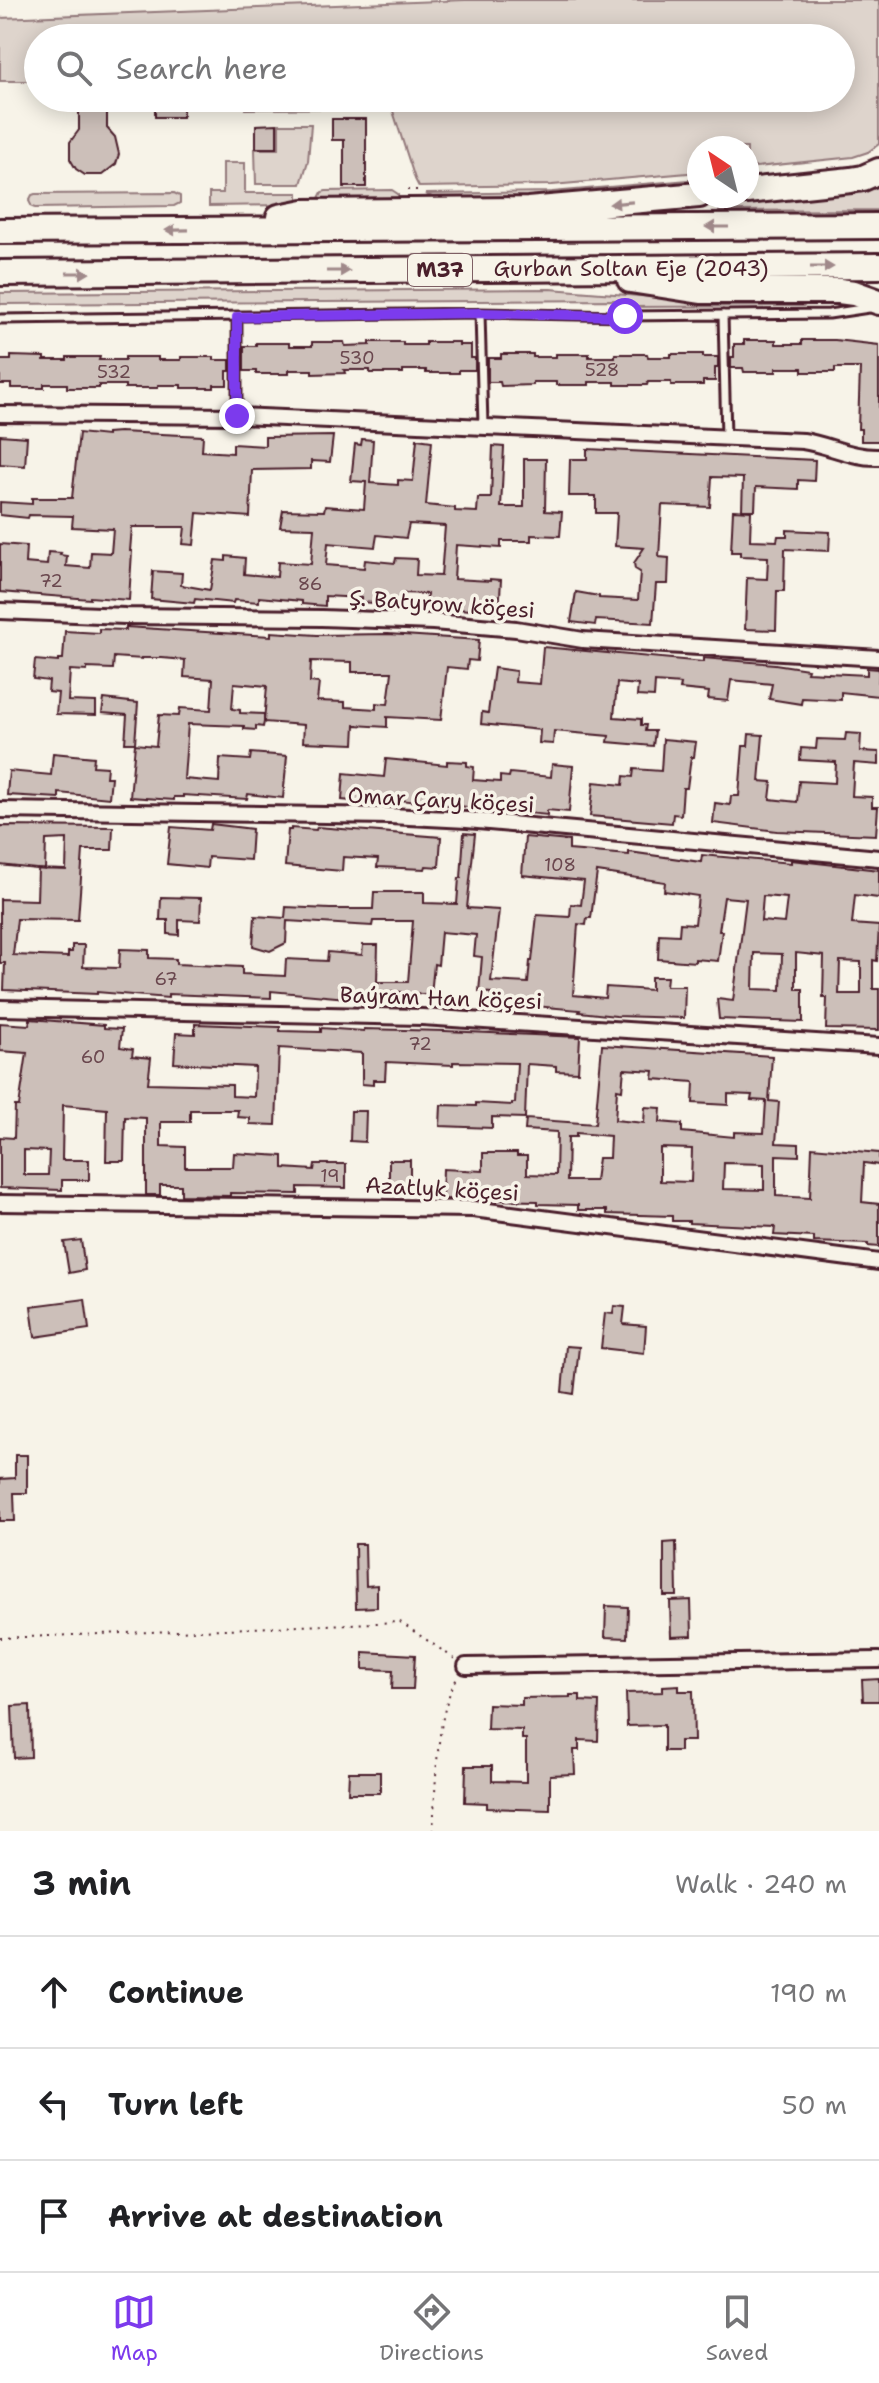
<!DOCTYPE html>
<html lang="en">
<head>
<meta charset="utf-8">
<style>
	:root { --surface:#fff; --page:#f6f6f6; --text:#202124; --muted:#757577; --line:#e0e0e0; --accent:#7c3aed }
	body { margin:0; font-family:"Shantell Sans",sans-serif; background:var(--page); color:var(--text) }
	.compass { position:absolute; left:687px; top:136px; width:72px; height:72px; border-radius:50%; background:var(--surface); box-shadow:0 4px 20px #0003; rotate:325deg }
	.stop { position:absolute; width:24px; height:24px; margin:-18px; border:6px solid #7c3aed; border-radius:50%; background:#fff }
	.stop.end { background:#7c3aed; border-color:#fff; box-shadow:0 2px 8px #0008 }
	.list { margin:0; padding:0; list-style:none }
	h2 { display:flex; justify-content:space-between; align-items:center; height:104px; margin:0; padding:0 32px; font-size:34px }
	h2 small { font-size:26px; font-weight:400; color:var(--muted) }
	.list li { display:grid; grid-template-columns:52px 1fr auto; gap:24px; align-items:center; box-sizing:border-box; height:112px; padding:0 32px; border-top:2px solid var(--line) }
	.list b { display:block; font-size:30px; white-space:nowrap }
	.list em { font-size:26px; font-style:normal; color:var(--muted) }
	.icon { flex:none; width:44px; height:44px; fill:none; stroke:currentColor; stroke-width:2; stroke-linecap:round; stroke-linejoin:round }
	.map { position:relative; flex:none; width:879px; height:1831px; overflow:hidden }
	.search { position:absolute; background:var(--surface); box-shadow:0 4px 20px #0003; left:24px; right:24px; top:24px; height:88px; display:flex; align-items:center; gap:20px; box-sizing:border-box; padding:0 28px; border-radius:44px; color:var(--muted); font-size:30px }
	.sheet { height:440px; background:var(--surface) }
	nav { display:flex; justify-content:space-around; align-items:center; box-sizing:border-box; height:112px; border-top:2px solid var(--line); background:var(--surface); font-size:22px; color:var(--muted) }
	nav a { display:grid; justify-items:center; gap:4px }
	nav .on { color:var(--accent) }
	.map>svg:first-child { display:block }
	.green { fill:#ded4cc; stroke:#947a7c; stroke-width:2 }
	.building { fill:#ccbfb9; stroke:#4a1f2b; stroke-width:2; fill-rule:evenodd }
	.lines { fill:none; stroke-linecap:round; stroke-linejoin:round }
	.service-casing { stroke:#4a1f2b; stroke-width:13 }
	.minor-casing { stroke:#4a1f2b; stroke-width:20 }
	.trunk-casing { stroke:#4a1f2b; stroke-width:30 }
	.path { stroke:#4a1f2b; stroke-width:2; stroke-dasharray:2 6; stroke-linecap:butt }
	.service { stroke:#f7f3e8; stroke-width:7 }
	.minor { stroke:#f7f3e8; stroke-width:14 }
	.trunk { stroke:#f7f3e8; stroke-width:24 }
	.oneway { fill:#a0898a }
	.route { stroke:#7c3aed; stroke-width:10 }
	.labels { text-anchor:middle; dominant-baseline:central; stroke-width:7; stroke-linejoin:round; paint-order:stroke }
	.number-label { font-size:18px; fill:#6a474e }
	.shield { fill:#f7f3e8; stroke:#7e5f64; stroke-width:2 }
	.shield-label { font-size:20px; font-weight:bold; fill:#4a1f2b }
	.street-label { font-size:22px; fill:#4a1f2b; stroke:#f7f3e8 }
</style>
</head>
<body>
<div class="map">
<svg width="879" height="1831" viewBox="0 0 879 1831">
	<rect width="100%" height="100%" fill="#f7f3e8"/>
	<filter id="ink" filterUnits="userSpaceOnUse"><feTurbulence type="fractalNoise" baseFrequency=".0125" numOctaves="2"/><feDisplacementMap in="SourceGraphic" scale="16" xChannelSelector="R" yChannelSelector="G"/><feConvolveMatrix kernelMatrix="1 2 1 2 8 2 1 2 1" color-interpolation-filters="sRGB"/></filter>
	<g filter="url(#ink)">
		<path class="green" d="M465,0H879V144L868,152L853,157L747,168V148H699V172L552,185L419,187L415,179L392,108H388V98H841V38H38V81H0V18Z
			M246,98H378V108L246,109Z
			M279,124H311L308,161L301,184H256L255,149H279Z
			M223,163H245V193H298V205L209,206V193H223Z
			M699,179V184L552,197L436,199L426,194L552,192Z
			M879,182V210L719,211V202L850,190Z
			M392,190L398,194V201L320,202L319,198L322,192L326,191Z
			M174,193L180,196V203L174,206L35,208L32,207L29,201L32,195L35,194Z
			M550,289L705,301H806L807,303L804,306L626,307V300L0,304V293Z"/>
		<path class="building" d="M79,98H107V128L115,137L119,154L116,164L102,175H85L76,169L70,159V142L79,130Z
			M155,98H183V117H155Z
			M332,119H366V187H344V140H332Z
			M277,124V148H256V125Z
			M744,340H776V344H802V340H835L879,345V441H861V429H858L860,368H835V372H802V368H776V372H744L743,368H731V357H734V344H744Z
			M312,342H344L345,346L370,345V342H403V345H426V342H459V345H471V358H475V370H459V373H426V370H403V373H370V370H344L345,373L312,374V370H289V374H256V371H244V346H256V343H289V346H312Z
			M501,354H533V357H556V354H589V357H615V354H647L648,357H671V354H703V357H718V368H715V381H703V385H671V382H648L647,385H615V382H589V385H556V382H533V385L501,386L500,382H488V358H501Z
			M11,356L44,357V360H67V357H100L99,360H125V357H158V360H181V357H214V360H230V371H227V385H214V388H181V385H158V388H125V385H99V388H67V384H44V388H11V384H0V360H11Z
			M119,432L203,436L202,451L233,453V444L265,446V437L333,436L330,462L311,461V469L252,470L250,517L197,513L194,545L183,544L185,527H132L130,551H132L129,600L90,597V599L0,592V544L26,546L25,563L47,565L48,552L61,553L60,555L67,556L66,566L90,568L91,552L111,553L113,529L72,527L73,516L29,515L28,518L0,515V502L32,504V498H72L79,433L107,436V433Z
			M0,435L27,437L25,466L0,464Z
			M362,439L373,440L370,483L398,485V480L413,481L417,439L432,441L426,505L455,508V511L477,512L478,498H491L493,446L504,447L501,507H524V459H546L545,511L562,512L560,536L531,535V541H501V548L456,545L454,579L490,581V579L501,580L499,612L443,608V611L426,610L427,594L402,593L401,605L361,602V598L325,596V606L302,604V601L259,597V602L234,600L233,603L195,599L194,603L151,599L153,571L182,573L181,585L210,590L215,560L226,561V556L245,558L244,574L277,577L278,562L311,564L314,528L280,527L283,510L324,511L325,506L364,509L366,482L351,481L355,444L361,445ZM409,524L445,526L441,576L416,575L417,559L396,558L395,563L365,560L364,568L326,565L328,543L375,547L377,535L406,538Z
			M587,449L815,460L814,481L798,480V489L756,487L755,510H742L743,478L712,477L710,507L662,505L659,557L669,558L668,584H656L653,623L596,620L595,625L571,622L576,592L599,596V598L638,600L640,572L635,569L634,563L644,548L615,546L617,513H596V496H569L570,459H587Z
			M733,510L751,511L750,540L777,541L778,536H787V530L830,532L829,551L785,549L784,591H777L776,630L745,629L747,578L767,579L768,557L740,556V552H731Z
			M126,627L271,636V632L317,635L388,634L479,640L477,661L468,660L467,669L447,667L441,720L387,717V727L355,725L354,744L303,742L304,725L264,722L263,727L256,726V730L244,729V726L188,724L184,779L219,782L220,758L250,760L251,753L287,756L283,798L248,794L247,799L183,795V797H174V800L130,797L135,744L156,746L159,715L179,716L180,708L211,710L213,679L184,677L185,660L162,658H142V659L114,657L113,669L87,668V671L70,670L68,701L96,702V715L56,714L58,693L48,692L49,681L33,679L35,660L58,662V659H63L65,631L99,633V629L126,630ZM311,661L352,662V672H392L388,704L376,703V709L345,707V702L317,701L319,683L310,682ZM234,683L267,686L264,722V714L240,713V710L232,709Z
			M543,647L703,662V658L775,664L808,669L807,672L867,675V668L879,669L878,696L841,692V700L802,698L801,704L769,699L772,684L731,680L728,701L708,699L709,692L680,689L681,684L655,682L654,697L637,696L638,685L617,683L614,717L641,719V725H646L645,731H655L653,746L608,742L609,736L554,731L553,744L539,743L540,730L481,724L482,712L488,713L494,668L516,671L515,682L540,684Z
			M104,699L138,703L135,743H125L127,715L102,713Z
			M846,733L861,734L860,751L879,752V765L854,763L852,796L872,797V807H878L876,835L777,831L713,823L715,803L730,805L731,796H739L743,746H748L749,734L763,735L759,781L772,782L770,799L797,802L799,781L835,783L836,762L800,760L801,748L816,749L817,739L845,740Z
			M663,739L696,742L694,757H691L687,788H683L681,815L673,814L672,823L590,816L594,782L623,785L624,776L633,777L634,769L661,771Z
			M53,753L94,757L93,766L107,767L106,777H111L109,798L59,793V798L7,795L9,771L51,775Z
			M386,759L447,765V761L467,762V766L474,767L473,780L500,782V776L509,777L510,773L551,777L552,764L573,766L569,812L547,810V815L390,799V805L342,800L344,773L384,777Z
			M211,824L252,829L250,860L208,857L207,868L167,864L171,827L210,830Z
			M0,826L113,827L112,850H83L78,920L17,919L13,955L68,957V952H72V945H84L83,967L119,968L120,949L149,950V958L176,959V964L242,967V974L285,976L286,959L327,961L328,952L362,955L363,945H378L377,982H408L413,921H373L372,926L287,921L286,943L270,951L253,946L255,916L285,918L286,907L330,909H373L374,892H424V903L457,904L459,878H463H461L464,833L475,834L467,908L499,910L491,981L528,983L530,961H532L537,915L570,917L571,904L581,905L584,881L522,875L525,837L569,841V850L629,855V852L701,862L702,855L791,863V860L879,870V898L855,895L852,924L879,926L877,961L873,960V989H879V1030L826,1029L827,998H823L824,956L796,953V989H803V1022L719,1019L717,999L733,1001L746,899L724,897L719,931H722L718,961L695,959V962L658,959L659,934L679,935L680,923L695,924L698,896L664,891L665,882L597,872L591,918H587L586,925L578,924L573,995L605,998L606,987L651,990V977H667L666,986H685L684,1018L616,1016L579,1012L580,1010L490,1002L491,993L479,992L482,957L474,956L476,935L441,932L438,965L434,964L431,995L392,991V998H347L271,991V998L168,994V998L97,992V994L4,990L5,963H0V899L37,900L38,869L66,870L67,839L46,840L45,870L0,865ZM763,896L787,898L784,923L761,921ZM754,953L782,954L781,990L753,989ZM840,961L861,962V994H839Z
			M317,827L441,837L439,867L426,866L425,869L377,867L378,859L343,857L342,871L285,866L288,830H291V828L316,830Z
			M161,897L201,898L200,921L179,920V935L168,934V920H160Z
			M30,1019L104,1025V1028L122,1029L120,1047L133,1049L132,1056L151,1058L148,1083L232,1085V1096L254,1097L255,1067L174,1063L176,1033L195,1034V1024L280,1027V1031L321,1032V1028L364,1031V1029L445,1031L580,1037L578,1072L556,1071V1066L527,1064L525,1118L492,1117V1128L440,1126L441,1105L476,1106V1103L512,1105V1103H515L517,1063L453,1062V1065L386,1062L385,1080H373V1085L362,1084V1053L279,1048L276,1125L250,1124V1118L237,1117L238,1110H190V1122H161V1146L185,1147V1167H233L234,1153L283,1156V1168L314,1170L315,1164H346V1188L298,1187V1194L230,1193V1196L181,1195V1185H160V1195H146V1118L125,1117L124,1161H106L107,1109L63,1105L62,1160H89V1180H62V1190L0,1188V1137L14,1138L15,1106H19L27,1053L0,1051V1023L29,1025ZM24,1150L49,1151L48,1175H24Z
			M602,1045L772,1056L769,1101L779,1102L776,1143L799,1144V1156L776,1155V1196L810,1198L812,1147L879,1153V1165L864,1163L862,1202L879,1204V1247L868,1246V1244L814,1242V1237L774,1235L775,1227L689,1223V1221H672V1216L607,1214V1210H578V1205L538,1204V1201L442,1199L443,1169L483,1171V1153H517V1156H527V1174L556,1175L557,1132L525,1130L526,1119L595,1124ZM624,1069L654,1071L653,1079L694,1082L693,1103L728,1105V1094L752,1095L751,1100L766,1101L764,1133L734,1132V1137L682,1132V1124L660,1122L661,1108L645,1107L644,1123L615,1120L617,1089L622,1090ZM576,1133L610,1136L609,1158H598L595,1181H567L568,1137H576ZM660,1148L692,1149L691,1182L660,1181ZM724,1163L764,1164V1190L723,1189Z
			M351,1111H366L365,1142L350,1141Z
			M389,1160H410V1185H389Z
			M81,1240L85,1270L69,1273L64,1242Z
			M85,1299L89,1329L35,1337L31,1306Z
			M614,1306L625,1307L623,1324L646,1326L644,1353L601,1348L605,1313L613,1314Z
			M566,1346L579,1347L574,1394L562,1392Z
			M15,1455H27V1493H14L15,1521H0V1479L15,1478Z
			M676,1542L677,1596H664V1543Z
			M355,1544H365L366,1586L377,1585V1607L356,1608Z
			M691,1600L692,1636L671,1637L670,1601Z
			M606,1606L628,1607L627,1638L605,1637Z
			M363,1652L415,1655L413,1689H392L393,1670L363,1669Z
			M879,1679V1701H863L862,1680Z
			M679,1685V1691H693L694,1741H680V1751H664V1725L627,1726L626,1693L663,1692V1686Z
			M570,1695H580V1701L599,1702L598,1741L579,1740V1750H574L575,1774L550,1775V1810L487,1808V1803L465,1802L466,1766H492V1781L526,1782V1739H522V1730L487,1729L488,1704L522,1705V1698L570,1697Z
			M30,1705L31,1757L14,1758L12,1706Z
			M349,1772H380V1793H348Z"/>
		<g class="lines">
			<g class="service-casing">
				<path id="service" d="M480,313L483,426
					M723,315L726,438
					M237,317V416
					M0,319L480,313L625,316L829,314L869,308"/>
			</g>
			<g class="minor-casing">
				<path id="minor" d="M0,414L237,416L803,441C829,445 852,458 879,457
					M0,611L125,616L322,618L433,622L516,629L583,640L879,658
					M0,810L390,816L467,820L879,858
					M0,1008L422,1017L879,1046
					M0,1203L473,1209L879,1262
					M466,1666L879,1660"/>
			</g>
			<g class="trunk-casing">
				<path id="trunk" d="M747,191L851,180L863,178L879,171
					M279,217L304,212L528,210L699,195
					M0,231L879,226
					M0,273L879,266
					M630,280L701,291H839L854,293L879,302"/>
			</g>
			<path class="path" d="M407,190H423
				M0,1638L400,1622L455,1659
				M433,1831C436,1790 435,1711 458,1677"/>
			<use href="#service" class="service"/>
			<use href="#minor" class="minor"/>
			<use href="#trunk" class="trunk"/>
		</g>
		<defs><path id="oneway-solid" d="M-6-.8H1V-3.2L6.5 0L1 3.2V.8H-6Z" transform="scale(2)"/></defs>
		<g class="oneway">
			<use href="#oneway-solid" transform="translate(621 203) rotate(175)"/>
			<use href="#oneway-solid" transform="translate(717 227) rotate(180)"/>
			<use href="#oneway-solid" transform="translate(177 230) rotate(179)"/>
			<use href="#oneway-solid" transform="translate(822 267)"/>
			<use href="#oneway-solid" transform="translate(338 271)"/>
			<use href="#oneway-solid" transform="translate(78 273)"/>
		</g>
	</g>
	<g class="lines" filter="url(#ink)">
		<path class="route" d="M237,416V317L480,313L625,316"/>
	</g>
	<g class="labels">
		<g class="number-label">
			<text x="357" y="358">530</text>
			<text x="602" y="370">528</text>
			<text x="114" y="372">532</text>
			<text x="51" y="581">72</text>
			<text x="310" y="584">86</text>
			<text x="560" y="865">108</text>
			<text x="166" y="979">67</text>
			<text x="420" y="1044">72</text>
			<text x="93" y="1057">60</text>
			<text x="330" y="1176">19</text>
		</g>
		<rect class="shield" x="408" y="254" width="64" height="32" rx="6"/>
		<g class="shield-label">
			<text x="440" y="270">M37</text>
		</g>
		<g class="street-label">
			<text x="631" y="268">Gurban Soltan Eje (2043)</text>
			<text transform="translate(442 604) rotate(4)">Ş. Batyrow köçesi</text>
			<text transform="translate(441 800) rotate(3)">Omar Çary köçesi</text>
			<text transform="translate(441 998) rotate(2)">Baýram Han köçesi</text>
			<text transform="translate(442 1189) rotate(3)">Azatlyk köçesi</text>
		</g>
	</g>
</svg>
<svg class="compass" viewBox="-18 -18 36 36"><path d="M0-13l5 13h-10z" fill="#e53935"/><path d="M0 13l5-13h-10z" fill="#757577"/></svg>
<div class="stop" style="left:625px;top:316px"></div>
<div class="stop end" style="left:237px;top:416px"></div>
<div class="search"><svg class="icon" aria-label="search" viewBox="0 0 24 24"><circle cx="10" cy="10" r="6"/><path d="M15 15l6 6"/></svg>Search here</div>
</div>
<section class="sheet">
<h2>3 min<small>Walk · 240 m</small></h2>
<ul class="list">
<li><svg class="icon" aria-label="ahead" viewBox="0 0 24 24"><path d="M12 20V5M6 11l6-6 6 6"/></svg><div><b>Continue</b></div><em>190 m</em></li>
<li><svg class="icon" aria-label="left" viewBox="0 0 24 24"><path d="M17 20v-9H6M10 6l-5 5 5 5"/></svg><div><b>Turn left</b></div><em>50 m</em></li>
<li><svg class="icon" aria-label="arrive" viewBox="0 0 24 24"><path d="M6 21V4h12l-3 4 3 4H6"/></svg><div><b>Arrive at destination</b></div></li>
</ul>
</section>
<nav>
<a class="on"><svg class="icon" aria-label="map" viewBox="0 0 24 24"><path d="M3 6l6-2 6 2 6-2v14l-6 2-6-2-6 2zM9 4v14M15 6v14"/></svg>Map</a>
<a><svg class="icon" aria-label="directions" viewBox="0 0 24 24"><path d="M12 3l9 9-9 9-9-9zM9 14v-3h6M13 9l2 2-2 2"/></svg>Directions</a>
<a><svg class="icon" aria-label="saved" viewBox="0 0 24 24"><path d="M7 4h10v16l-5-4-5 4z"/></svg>Saved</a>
</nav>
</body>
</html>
